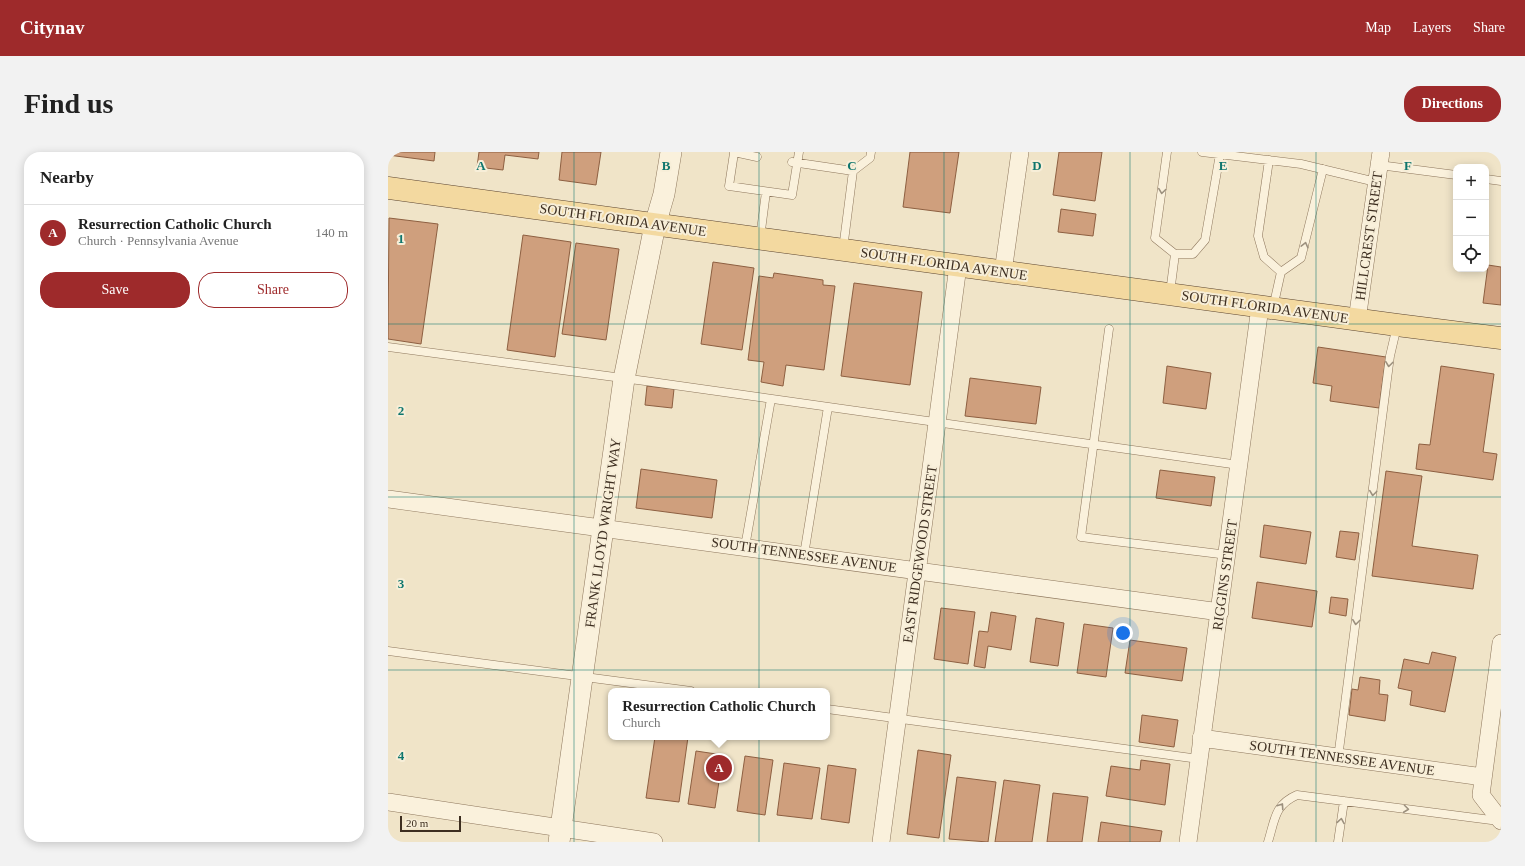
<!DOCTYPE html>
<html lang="en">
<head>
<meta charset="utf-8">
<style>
	:root { --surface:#fff; --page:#f2f2f2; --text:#222; --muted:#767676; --line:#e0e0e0; --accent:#9e2a2b }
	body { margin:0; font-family:"Times New Roman",serif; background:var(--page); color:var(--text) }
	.controls { position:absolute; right:12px; top:12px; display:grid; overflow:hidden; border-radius:8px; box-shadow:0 2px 10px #0003 }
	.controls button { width:36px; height:36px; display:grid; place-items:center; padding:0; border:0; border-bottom:1px solid var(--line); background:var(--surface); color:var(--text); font:20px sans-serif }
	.scale { position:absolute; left:12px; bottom:10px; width:61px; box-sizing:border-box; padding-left:4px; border:2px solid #3d2e20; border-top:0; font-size:11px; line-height:14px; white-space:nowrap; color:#3d2e20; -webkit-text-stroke:3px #f7eed8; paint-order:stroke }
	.you { position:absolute; left:735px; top:481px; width:14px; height:14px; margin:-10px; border:3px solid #fff; border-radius:50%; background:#1a73e8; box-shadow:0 0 0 6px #1a73e833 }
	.badge { display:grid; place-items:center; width:26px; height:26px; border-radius:50%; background:var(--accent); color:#fff; font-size:13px; font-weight:700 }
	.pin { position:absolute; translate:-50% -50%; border:2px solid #fff; box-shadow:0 1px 4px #0006 }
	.popup { position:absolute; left:220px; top:536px; width:222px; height:52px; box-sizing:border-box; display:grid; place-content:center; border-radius:8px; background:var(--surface); filter:drop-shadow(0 1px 3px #0005); font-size:13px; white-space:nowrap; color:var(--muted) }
	.popup b { font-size:15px; color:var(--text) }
	.popup::after { content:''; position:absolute; left:50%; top:100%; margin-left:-8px; border:8px solid transparent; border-top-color:var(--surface) }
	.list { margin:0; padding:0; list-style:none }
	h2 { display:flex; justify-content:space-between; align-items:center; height:52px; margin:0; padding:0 16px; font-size:17px }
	h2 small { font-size:13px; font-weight:400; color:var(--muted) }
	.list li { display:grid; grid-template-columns:26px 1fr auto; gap:12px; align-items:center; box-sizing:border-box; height:56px; padding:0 16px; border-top:1px solid var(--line) }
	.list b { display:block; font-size:15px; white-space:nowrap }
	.list p { margin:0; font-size:13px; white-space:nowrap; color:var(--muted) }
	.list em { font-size:13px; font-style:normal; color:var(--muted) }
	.actions { display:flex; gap:8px; padding:12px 16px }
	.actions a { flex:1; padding:9px 0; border:1px solid var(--accent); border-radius:16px; text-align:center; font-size:14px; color:var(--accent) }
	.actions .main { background:var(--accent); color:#fff }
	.icon { flex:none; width:22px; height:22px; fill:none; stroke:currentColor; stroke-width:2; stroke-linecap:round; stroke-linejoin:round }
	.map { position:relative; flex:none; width:1113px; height:690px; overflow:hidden; border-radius:16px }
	header { display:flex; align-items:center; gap:24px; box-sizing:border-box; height:56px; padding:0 20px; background:var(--accent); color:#fff }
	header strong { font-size:19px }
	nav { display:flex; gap:22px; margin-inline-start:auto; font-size:14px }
	.intro { display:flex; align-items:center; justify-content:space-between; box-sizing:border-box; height:96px; padding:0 24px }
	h1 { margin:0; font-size:28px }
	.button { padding:10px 18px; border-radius:16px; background:var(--accent); color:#fff; font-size:14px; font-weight:700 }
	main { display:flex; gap:24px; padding:0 24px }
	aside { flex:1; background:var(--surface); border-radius:16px; box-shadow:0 2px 10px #0003 }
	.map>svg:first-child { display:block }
	.building { fill:#cf9f7d; stroke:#8d5f41 }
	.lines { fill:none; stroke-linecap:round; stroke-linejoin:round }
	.service-casing { stroke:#8d765c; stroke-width:9 }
	.minor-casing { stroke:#8d765c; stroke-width:18 }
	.tertiary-casing { stroke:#8d765c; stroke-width:22 }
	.primary-casing { stroke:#5b4430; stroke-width:23 }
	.service { stroke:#faf1dc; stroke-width:8 }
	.minor { stroke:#faf1dc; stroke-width:17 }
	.tertiary { stroke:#faf1dc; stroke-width:21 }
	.primary { stroke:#f3d9a0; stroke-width:22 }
	.oneway { stroke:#9c907e }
	.grid { fill:none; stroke:#0f766e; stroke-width:1; stroke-opacity:0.55 }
	.labels { text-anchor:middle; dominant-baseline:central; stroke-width:4; stroke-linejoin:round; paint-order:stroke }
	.street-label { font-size:14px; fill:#3d2e20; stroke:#f7eed8 }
	.grid-label { font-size:13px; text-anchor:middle; font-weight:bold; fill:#0f766e; stroke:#f7eed8; stroke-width:4; stroke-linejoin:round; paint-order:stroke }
</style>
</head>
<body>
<header>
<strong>Citynav</strong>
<nav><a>Map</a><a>Layers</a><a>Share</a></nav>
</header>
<div class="intro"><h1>Find us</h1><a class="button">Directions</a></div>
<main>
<aside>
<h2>Nearby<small></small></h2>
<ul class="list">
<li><span class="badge">A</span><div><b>Resurrection Catholic Church</b><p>Church · Pennsylvania Avenue</p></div><em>140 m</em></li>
</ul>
<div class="actions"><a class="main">Save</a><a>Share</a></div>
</aside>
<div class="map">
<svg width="1113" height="690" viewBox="0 0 1113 690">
	<rect width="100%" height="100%" fill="#f0e4c8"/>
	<path class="building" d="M0,0H47L46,9L0,3Z
		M91,0H151L150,7L117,3L115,18L89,15Z
		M174,0H213L208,33L171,28Z
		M522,0H571L562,61L515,55Z
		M671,0H714L707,49L665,43Z
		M673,57L708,62L705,84L670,80Z
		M1,66L50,72L33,192L0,187Z
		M135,83L183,90L167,205L119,198Z
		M188,91L231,97L218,188L174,182Z
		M325,110L366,116L354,198L313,192Z
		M1100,113L1113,115V153L1095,151Z
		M386,121L435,128V133L447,134L436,218L398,213L395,234L373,230L376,210L360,208L371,124L385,126Z
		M466,131L534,140L522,233L453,224Z
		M930,195L998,205L991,256L942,249L944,234L925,231Z
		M779,214L823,221L818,257L775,251Z
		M1053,214L1106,222L1095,300L1109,302L1105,328L1028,317L1031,292L1042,293Z
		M582,226L653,235L648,272L577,264Z
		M259,234L286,237L284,256L257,253Z
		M253,317L329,328L324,366L248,356Z
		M772,318L827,325L823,354L768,346Z
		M998,319L1034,324L1024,394L1090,403L1085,437L984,424Z
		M876,373L923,380L918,412L872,405Z
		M952,379L971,381L967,408L948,405Z
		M869,430L929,439L924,475L864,466Z
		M943,445L960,447L958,464L941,461Z
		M553,456L587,460L580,512L546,507Z
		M603,460L628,464L623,498L600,494L597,516L586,514L591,479L600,480Z
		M648,466L676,471L670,514L642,510Z
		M696,472L725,476L718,525L689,521Z
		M742,488L799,496L794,529L737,521Z
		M1044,500L1068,505L1057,560L1022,553L1024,539L1010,536L1016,507L1041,512Z
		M972,525L992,528L991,542L1000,543L997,569L961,563L964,537L970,538Z
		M754,563L790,568L786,595L751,590Z
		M267,585H300L291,650L258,646Z
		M530,598L563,603L551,686L519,682Z
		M308,599L335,603L327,656L300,652Z
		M357,604L385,608L377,663L349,659Z
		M753,608L782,612L777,653L718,644L723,614L752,618Z
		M396,611L432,616L424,667L389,663Z
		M440,613L468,617L461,671L433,667Z
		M569,625L608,630L600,690L561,687Z
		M616,628L652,633L644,690H607Z
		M665,641L700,645L694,690H659Z
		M713,670L774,679L772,690H710Z"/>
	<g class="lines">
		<g class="service-casing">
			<path id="service" d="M346,0L369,5
				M779,0L767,86L787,102H805L817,88L832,2
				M814,0L913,12L988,30
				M346,1L341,34L404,43L411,0
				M881,8L870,84L876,105L893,120
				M404,10L465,19L455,97
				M991,13L1068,23
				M465,19L482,6L483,0
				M1098,27L1113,29
				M372,86L378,40
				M782,141L787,102
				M885,156L893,120L913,106L935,17
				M721,177L693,385L840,403
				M0,195L257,229L851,313
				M357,395L383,247
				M416,403L440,255
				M0,499L303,539
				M439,557L811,607
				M950,606L1002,204L1009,174
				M880,690C887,668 886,653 909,643L1111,669
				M950,690L956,649"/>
		</g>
		<g class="minor-casing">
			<path id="minor" d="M615,120L632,0
				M969,168L993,0
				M0,347L832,460
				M1113,491L1093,643L1113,669
				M813,586L1095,625
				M0,650C89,663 177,677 266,690
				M493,690L570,114
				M800,690L872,155"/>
		</g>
		<g class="tertiary-casing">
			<path id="tertiary" d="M171,690L236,227L267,73L276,42L283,0"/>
		</g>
		<g class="primary-casing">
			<path id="primary" d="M0,36L1009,173L1113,186"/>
		</g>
		<use href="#service" class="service"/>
		<use href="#minor" class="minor"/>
		<use href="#tertiary" class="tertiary"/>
		<use href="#primary" class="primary"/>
	</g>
	<defs><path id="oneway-chevron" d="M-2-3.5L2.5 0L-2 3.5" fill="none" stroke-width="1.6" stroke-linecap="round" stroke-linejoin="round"/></defs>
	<g class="oneway">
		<use href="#oneway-chevron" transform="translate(774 39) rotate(98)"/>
		<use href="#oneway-chevron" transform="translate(917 93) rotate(-76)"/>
		<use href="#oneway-chevron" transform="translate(1001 212) rotate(97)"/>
		<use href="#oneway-chevron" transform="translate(985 341) rotate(97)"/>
		<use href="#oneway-chevron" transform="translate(968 470) rotate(97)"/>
		<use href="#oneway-chevron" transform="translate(893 654) rotate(-56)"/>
		<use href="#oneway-chevron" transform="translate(1018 657) rotate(7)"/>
		<use href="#oneway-chevron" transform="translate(953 669) rotate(-81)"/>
	</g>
	<path class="grid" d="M186,0V690M371,0V690M556,0V690M742,0V690M928,0V690M0,172H1113M0,345H1113M0,518H1113"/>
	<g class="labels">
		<g class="street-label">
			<text transform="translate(235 68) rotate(8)">SOUTH FLORIDA AVENUE</text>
			<text transform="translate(981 84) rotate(-82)">HILLCREST STREET</text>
			<text transform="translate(556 112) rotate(8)">SOUTH FLORIDA AVENUE</text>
			<text transform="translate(877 155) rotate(8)">SOUTH FLORIDA AVENUE</text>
			<text transform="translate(215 381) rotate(-82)">FRANK LLOYD WRIGHT WAY</text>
			<text transform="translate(532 402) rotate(-82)">EAST RIDGEWOOD STREET</text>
			<text transform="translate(416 403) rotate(8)">SOUTH TENNESSEE AVENUE</text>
			<text transform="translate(837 423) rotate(-82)">RIGGINS STREET</text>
			<text transform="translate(954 606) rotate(8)">SOUTH TENNESSEE AVENUE</text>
		</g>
	</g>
	<g class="grid-label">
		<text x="93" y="18">A</text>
		<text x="278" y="18">B</text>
		<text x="464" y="18">C</text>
		<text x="649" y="18">D</text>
		<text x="835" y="18">E</text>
		<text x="1020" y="18">F</text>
		<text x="13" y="91">1</text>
		<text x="13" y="263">2</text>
		<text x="13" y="436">3</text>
		<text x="13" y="608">4</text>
	</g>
</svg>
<div class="controls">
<button>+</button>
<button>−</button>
<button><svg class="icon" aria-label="locate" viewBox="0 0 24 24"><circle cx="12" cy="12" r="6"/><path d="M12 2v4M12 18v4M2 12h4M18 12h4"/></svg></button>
</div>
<div class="scale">20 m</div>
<div class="you"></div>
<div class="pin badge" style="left:331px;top:616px">A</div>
<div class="popup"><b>Resurrection Catholic Church</b>Church</div>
</div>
</main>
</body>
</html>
